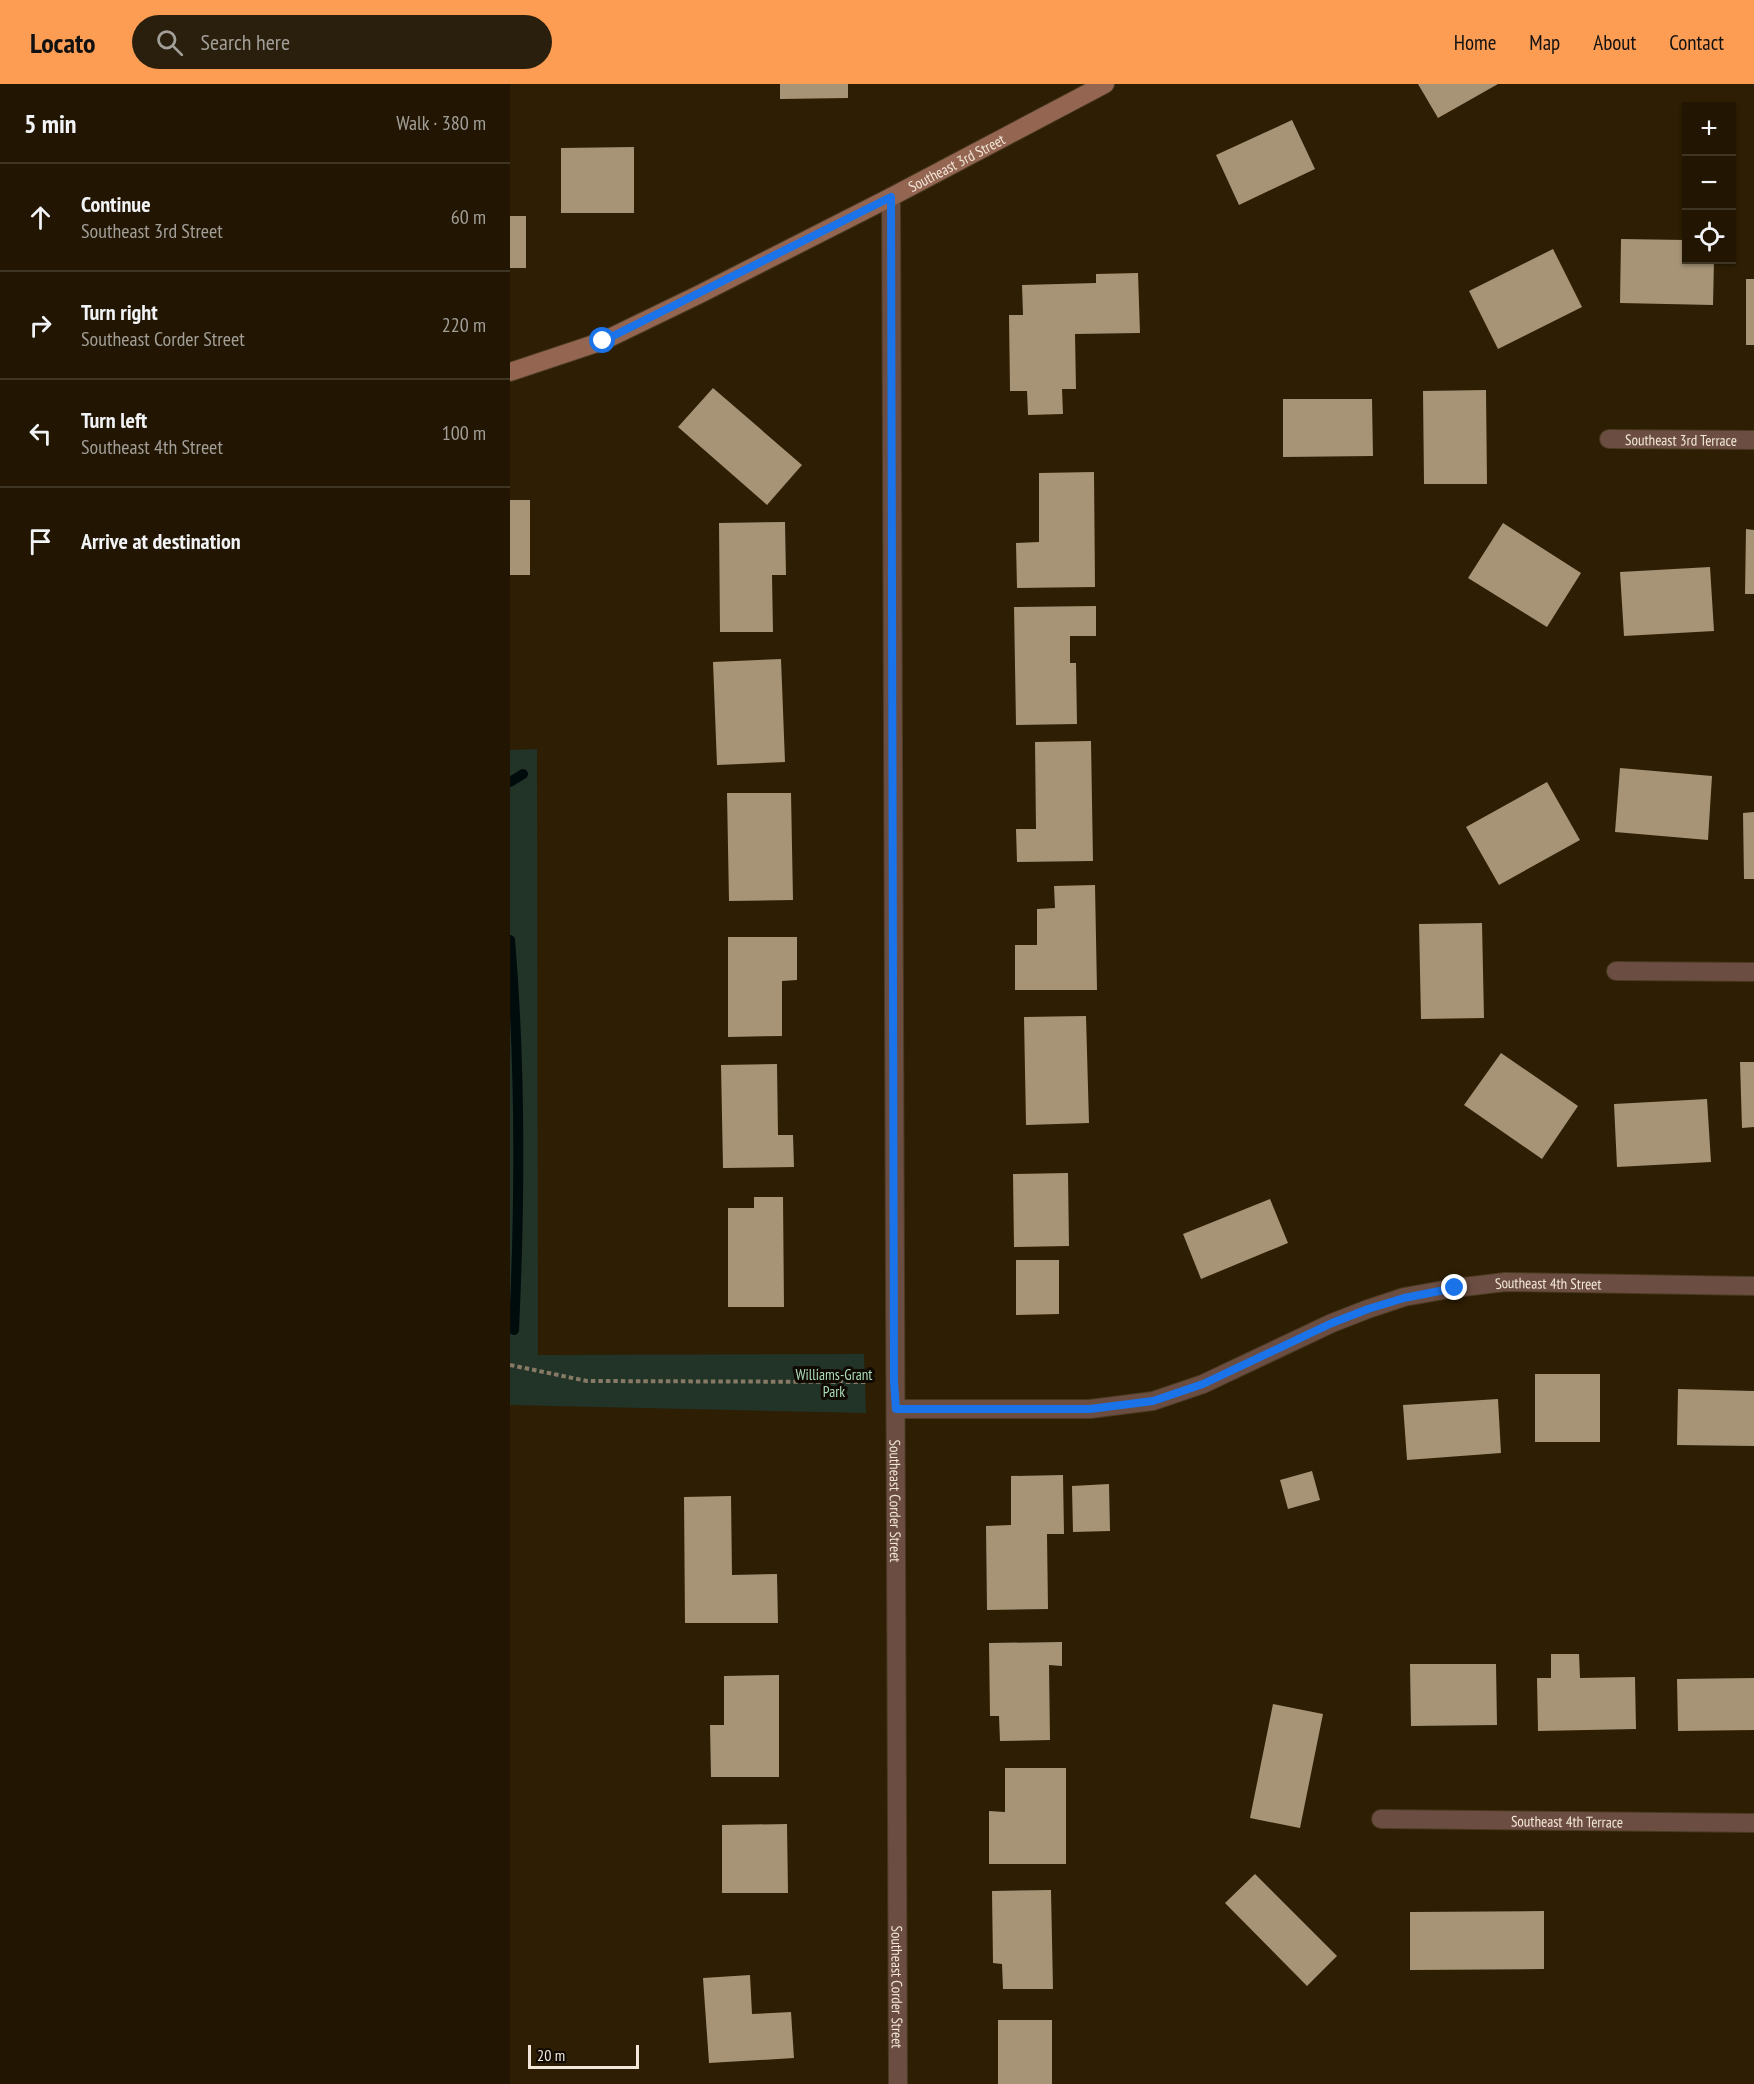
<!DOCTYPE html>
<html lang="en">
<head>
<meta charset="utf-8">
<style>
	:root { --surface:#221602; --page:#2a1f0c; --text:#f1f3f6; --muted:#a29f99; --line:#3f3524; --accent:#fd9d54 }
	body { margin:0; font-family:"PT Sans Narrow",sans-serif; background:var(--page); color:var(--text) }
	.controls { position:absolute; right:18px; top:18px; display:grid; overflow:hidden; border-radius:0px; box-shadow:0 2px 4px #0004 }
	.controls button { width:54px; height:54px; display:grid; place-items:center; padding:0; border:0; border-bottom:2px solid var(--line); background:var(--surface); color:var(--text); font:30px sans-serif }
	.scale { position:absolute; left:18px; bottom:15px; width:111px; box-sizing:border-box; padding-left:6px; border:3px solid #f2e7d8; border-top:0; font-size:16px; line-height:21px; white-space:nowrap; color:#f2e7d8; -webkit-text-stroke:4px #100a02; paint-order:stroke }
	.stop { position:absolute; width:18px; height:18px; margin:-14px; border:4px solid #1a73e8; border-radius:50%; background:#fff }
	.stop.end { background:#1a73e8; border-color:#fff; box-shadow:0 2px 6px #0008 }
	.list { margin:0; padding:0; list-style:none }
	h2 { display:flex; justify-content:space-between; align-items:center; height:78px; margin:0; padding:0 24px; font-size:26px }
	h2 small { font-size:20px; font-weight:400; color:var(--muted) }
	.list li { display:grid; grid-template-columns:39px 1fr auto; gap:18px; align-items:center; box-sizing:border-box; height:108px; padding:0 24px; border-top:2px solid var(--line) }
	.list b { display:block; font-size:22px; white-space:nowrap }
	.list p { margin:0; font-size:20px; white-space:nowrap; color:var(--muted) }
	.list em { font-size:20px; font-style:normal; color:var(--muted) }
	.icon { flex:none; width:33px; height:33px; fill:none; stroke:currentColor; stroke-width:2; stroke-linecap:round; stroke-linejoin:round }
	.map { position:relative; flex:none; width:1244px; height:2000px; overflow:hidden }
	header { display:flex; align-items:center; gap:36px; box-sizing:border-box; height:84px; padding:0 30px; background:var(--accent); color:#111 }
	header strong { font-size:28px }
	nav { display:flex; gap:33px; margin-inline-start:auto; font-size:21px }
	.search { width:420px; height:54px; background:var(--page); display:flex; align-items:center; gap:15px; box-sizing:border-box; padding:0 21px; border-radius:33px; color:var(--muted); font-size:22px }
	main { display:flex }
	aside { flex:1; background:var(--surface) }
	.map>svg:first-child { display:block }
	.green { fill:#223328 }
	.lines { fill:none; stroke-linecap:round; stroke-linejoin:round }
	.stream { stroke:#000b0c; stroke-width:10 }
	.building { fill:#a79476 }
	.minor-casing { stroke:#493a21; stroke-width:20 }
	.secondary-casing { stroke:#493a21; stroke-width:20 }
	.path { stroke:#877a64; stroke-width:4; stroke-dasharray:4.5 3; stroke-linecap:butt }
	.minor { stroke:#6b4d41; stroke-width:18 }
	.secondary { stroke:#946551; stroke-width:18 }
	.route { stroke:#1a73e8; stroke-width:8 }
	.labels { text-anchor:middle; dominant-baseline:central; stroke-width:6; stroke-linejoin:round; paint-order:stroke }
	.street-label { font-size:15px; fill:#f2e7d8; stroke:#100a02 }
	.park-label { font-size:15px; fill:#aadcba; stroke:#100a02 }
</style>
</head>
<body>
<header>
<strong>Locato</strong>
<div class="search"><svg class="icon" aria-label="search" viewBox="0 0 24 24"><circle cx="10" cy="10" r="6"/><path d="M15 15l6 6"/></svg>Search here</div>
<nav><a>Home</a><a>Map</a><a>About</a><a>Contact</a></nav>
</header>
<main>
<aside>
<h2>5 min<small>Walk · 380 m</small></h2>
<ul class="list">
<li><svg class="icon" aria-label="ahead" viewBox="0 0 24 24"><path d="M12 20V5M6 11l6-6 6 6"/></svg><div><b>Continue</b><p>Southeast 3rd Street</p></div><em>60 m</em></li>
<li><svg class="icon" aria-label="right" viewBox="0 0 24 24"><path d="M7 20v-9h11M14 6l5 5-5 5"/></svg><div><b>Turn right</b><p>Southeast Corder Street</p></div><em>220 m</em></li>
<li><svg class="icon" aria-label="left" viewBox="0 0 24 24"><path d="M17 20v-9H6M10 6l-5 5 5 5"/></svg><div><b>Turn left</b><p>Southeast 4th Street</p></div><em>100 m</em></li>
<li><svg class="icon" aria-label="arrive" viewBox="0 0 24 24"><path d="M6 21V4h12l-3 4 3 4H6"/></svg><div><b>Arrive at destination</b></div></li>
</ul>
</aside>
<div class="map">
<svg width="1244" height="2000" viewBox="0 0 1244 2000">
	<rect width="100%" height="100%" fill="#2e1e03"/>
	<path class="green" d="M27,665L28,1271L354,1270L356,1329L0,1321V666Z"/>
	<g class="lines">
		<path class="stream" d="M0,698L13,690
			M0,856C11,986 10,1117 4,1246"/>
	</g>
	<path class="building" d="M270,0H338V14L270,15Z
		M908,0H988L928,34Z
		M782,36L805,85L729,121L706,71Z
		M124,63V129H51V64Z
		M0,132H16V184H0Z
		M1111,155L1176,156V176H1204L1203,221L1110,219Z
		M1043,165L1072,223L988,265L959,207Z
		M628,189L630,249L565,250L566,305H552L553,330L518,331L517,307H500L499,231H513L512,201L586,199V190Z
		M1236,195H1244V261H1236Z
		M203,304L292,381L257,421L168,343Z
		M976,306L977,400H914L913,307Z
		M773,315H862L863,372L773,373Z
		M584,388L585,503L507,504L506,459L529,458V389Z
		M0,416H20V491H0Z
		M275,438L276,491H262L263,548H210L209,439Z
		M993,439L1071,489L1037,543L958,494Z
		M1236,445L1244,446V510H1235Z
		M1200,483L1204,547L1114,552L1110,488Z
		M586,522V552H560V579H566L567,640L506,641L504,523Z
		M271,575L275,678L207,681L203,578Z
		M581,657L583,777L507,778L506,745H526L525,658Z
		M1110,684L1202,692L1198,756L1105,748Z
		M1037,698L1070,756L989,801L956,743Z
		M217,709H281L283,816L219,817Z
		M1244,728V795H1234L1233,729Z
		M585,801L587,906H505V861H527V825L545,824L544,802Z
		M972,839L974,934L911,935L909,840Z
		M218,853H287V896L272,897V952L218,953Z
		M576,932L579,1039L516,1041L514,933Z
		M991,969L1068,1022L1032,1075L954,1021Z
		M1230,978H1244V1043L1232,1044Z
		M267,980L268,1051H283L284,1083L213,1084L211,981Z
		M1197,1015L1201,1078L1107,1083L1104,1020Z
		M558,1089L559,1162L504,1163L503,1090Z
		M244,1113H273L274,1223H218V1124H244Z
		M760,1115L778,1159L691,1195L673,1150Z
		M506,1176H549V1230L506,1231Z
		M1025,1290H1090V1358H1025Z
		M1168,1305L1244,1307V1362L1167,1361Z
		M988,1315L991,1369L897,1376L893,1321Z
		M802,1387L810,1416L778,1425L770,1396Z
		M553,1391L554,1450H537L538,1525L477,1526L476,1442L501,1441V1392Z
		M599,1400L600,1447L563,1448L562,1402Z
		M221,1412L222,1491L267,1490L268,1539H175L174,1413Z
		M552,1558V1582L539,1581L540,1656L490,1657L489,1632H480L479,1559Z
		M1041,1570H1069L1070,1594L1125,1593L1126,1645L1028,1647L1027,1594H1041Z
		M900,1580H986L987,1641L901,1642Z
		M269,1591V1693H201L200,1641H214V1592Z
		M1244,1594V1646L1168,1647L1167,1595Z
		M763,1620L813,1630L790,1744L740,1734Z
		M495,1684H556V1780H479V1727L495,1728Z
		M277,1740L278,1809H212V1741Z
		M745,1790L827,1872L797,1902L715,1819Z
		M541,1806L543,1905H493L492,1880L483,1879L482,1807Z
		M1034,1827V1885L900,1886V1828Z
		M240,1891L242,1930L281,1928L284,1974L199,1979L193,1894Z
		M488,1936H542V2000H488Z"/>
	<g class="lines">
		<g class="minor-casing">
			<g id="minor">
				<path id="s1" d="M381,113L388,2000"/>
				<path id="s2" d="M1099,355L1244,356"/>
				<path d="M1106,887L1244,888"/>
				<path id="s3" d="M386,1325H580L643,1317L693,1300L822,1239L858,1225L894,1213L945,1204L995,1198L1244,1202"/>
				<path id="s4" d="M871,1735L1244,1739"/>
			</g>
		</g>
		<g class="secondary-casing">
			<g id="secondary">
				<path id="s5" d="M0,288L93,257L190,210L381,113L595,0"/>
			</g>
		</g>
		<path class="path" d="M0,1281L77,1297L357,1298"/>
		<use href="#minor" class="minor"/>
		<use href="#secondary" class="secondary"/>
	</g>
	<g class="lines">
		<path class="route" d="M93,257L381,113L384,1298L386,1325H580L643,1317L693,1300L822,1239L858,1225L894,1214L945,1204"/>
	</g>
	<g class="labels">
		<g class="street-label">
			<text stroke="none"><textPath href="#s5" startOffset="494">Southeast 3rd Street</textPath></text>
			<text stroke="none"><textPath href="#s2" startOffset="72">Southeast 3rd Terrace</textPath></text>
			<text stroke="none"><textPath href="#s3" startOffset="675">Southeast 4th Street</textPath></text>
			<text stroke="none"><textPath href="#s1" startOffset="1304">Southeast Corder Street</textPath></text>
			<text stroke="none"><textPath href="#s4" startOffset="186">Southeast 4th Terrace</textPath></text>
			<text stroke="none"><textPath href="#s1" startOffset="1790">Southeast Corder Street</textPath></text>
		</g>
		<g class="park-label">
			<text x="324" y="1290">Williams-Grant<tspan x="324" dy="17">Park</tspan></text>
		</g>
	</g>
</svg>
<div class="controls">
<button>+</button>
<button>−</button>
<button><svg class="icon" aria-label="locate" viewBox="0 0 24 24"><circle cx="12" cy="12" r="6"/><path d="M12 2v4M12 18v4M2 12h4M18 12h4"/></svg></button>
</div>
<div class="scale">20 m</div>
<div class="stop" style="left:93px;top:257px"></div>
<div class="stop end" style="left:945px;top:1204px"></div>
</div>
</main>
</body>
</html>
